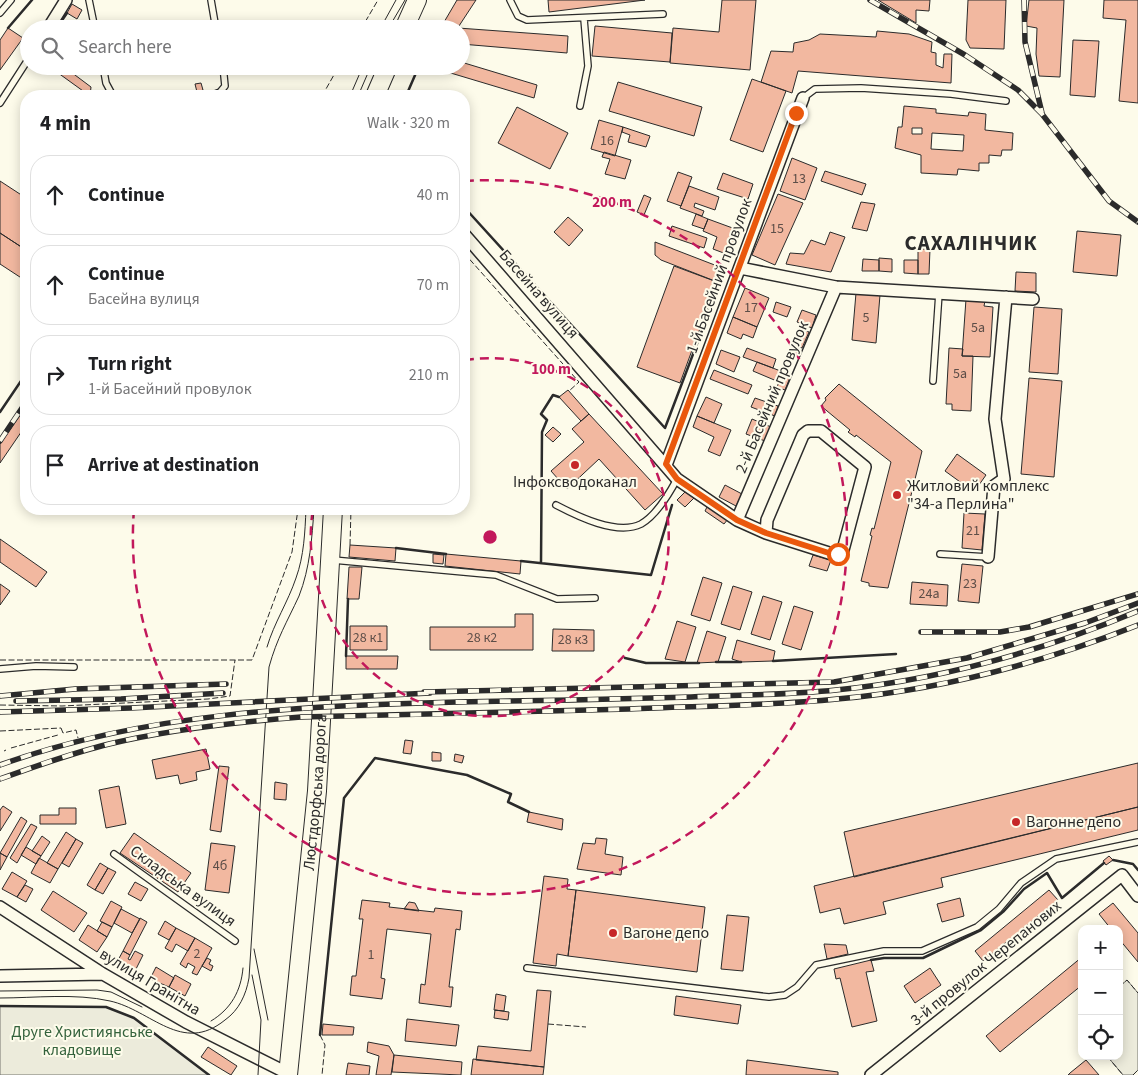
<!DOCTYPE html>
<html lang="en">
<head>
<meta charset="utf-8">
<style>
	:root { --surface:#fff; --page:#f6f6f6; --text:#202124; --muted:#757577; --line:#e0e0e0 }
	body { margin:0; font-family:"Source Sans 3",sans-serif; background:var(--page); color:var(--text) }
	.controls { position:absolute; right:15px; bottom:15px; display:grid; overflow:hidden; border-radius:10px; box-shadow:0 2px 12px #0003 }
	.controls button { width:45px; height:45px; display:grid; place-items:center; padding:0; border:0; border-bottom:1px solid var(--line); background:var(--surface); color:var(--text); font:25px sans-serif }
	.stop { position:absolute; width:15px; height:15px; margin:-11px; border:4px solid #ea580c; border-radius:50%; background:#fff }
	.stop.end { background:#ea580c; border-color:#fff; box-shadow:0 1px 5px #0008 }
	.list { margin:0; padding:0; list-style:none }
	h2 { display:flex; justify-content:space-between; align-items:center; height:65px; margin:0; padding:0 20px; font-size:21px }
	h2 small { font-size:16px; font-weight:400; color:var(--muted) }
	.list li { display:grid; grid-template-columns:32px 1fr auto; gap:15px; align-items:center; box-sizing:border-box; height:80px; margin:0 10px 10px; padding:0 10px; border:1px solid var(--line); border-radius:20px }
	.list b { display:block; font-size:19px; white-space:nowrap }
	.list p { margin:0; font-size:16px; white-space:nowrap; color:var(--muted) }
	.list em { font-size:16px; font-style:normal; color:var(--muted) }
	.icon { flex:none; width:28px; height:28px; fill:none; stroke:currentColor; stroke-width:2; stroke-linecap:round; stroke-linejoin:round }
	.map { position:relative; flex:none; width:1138px; height:1075px; overflow:hidden }
	.search { position:absolute; background:var(--surface); box-shadow:0 2px 12px #0003; left:20px; top:20px; width:450px; height:55px; display:flex; align-items:center; gap:12px; box-sizing:border-box; padding:0 18px; border-radius:28px; color:var(--muted); font-size:19px }
	.panel { position:absolute; background:var(--surface); box-shadow:0 2px 12px #0003; left:20px; top:90px; width:450px; height:425px; border-radius:20px }
	.map>svg:first-child { display:block }
	.green { fill:#ecebdb; stroke:#74746e }
	.building { fill:#f2b8a0; stroke:#2b2b2b; fill-rule:evenodd }
	.lines { fill:none; stroke-linecap:round; stroke-linejoin:round }
	.lane-casing { stroke:#2b2b2b; stroke-width:8 }
	.street-casing { stroke:#2b2b2b; stroke-width:14 }
	.primary-casing { stroke:#2b2b2b; stroke-width:20 }
	.lane { stroke:#fdfbea; stroke-width:5.5 }
	.street { stroke:#fdfbea; stroke-width:11 }
	.primary { stroke:#fdfbea; stroke-width:18 }
	.tram { stroke:#2b2b2b; stroke-width:1 }
	.rail-casing { stroke:#2b2b2b; stroke-width:5.5 }
	.rail { stroke:#fdfbea; stroke-width:4; stroke-dasharray:11; stroke-linecap:butt }
	.fence { stroke:#2b2b2b; stroke-width:1; stroke-dasharray:6 2.5; stroke-linecap:butt }
	.wall { stroke:#2b2b2b; stroke-width:2.5 }
	.route { stroke:#ea580c; stroke-width:6 }
	.ring { fill:none; stroke:#c2185b; stroke-width:2.5; stroke-dasharray:9 6 }
	.poi-dot { fill:#c62828; stroke:#fdfbea; stroke-width:2 }
	.labels { text-anchor:middle; dominant-baseline:central; stroke-width:4; stroke-linejoin:round; paint-order:stroke }
	.number-label { font-size:14px; fill:#5d4e48 }
	.street-label { font-size:16px; fill:#2b2b2b; stroke:#fdfbea }
	.poi-label { font-size:16px; fill:#2b2b2b; stroke:#fdfbea; text-anchor:start }
	.park-label { font-size:16px; fill:#34623c; stroke:#fdfbea }
	.district-label { font-size:21px; font-weight:bold; letter-spacing:1px; fill:#2b2b2b; stroke:#fdfbea }
	.centre { fill:#c2185b; stroke:#fdfbea; stroke-width:2.5 }
	.ring-label { font-size:15px; text-anchor:middle; font-weight:bold; fill:#c2185b; stroke:#fdfbea; stroke-width:4; stroke-linejoin:round; paint-order:stroke }
</style>
</head>
<body>
<div class="map">
<svg width="1138" height="1075" viewBox="0 0 1138 1075">
	<rect width="100%" height="100%" fill="#fdfbea"/>
	<path class="green" d="M1127,980L1138,993V1070L1133,1075H1123L1107,1056H1119V987Z
		M0,1006L106,1007L134,1018L209,1075H0Z"/>
	<path class="building" d="M457,0H476L457,29H440Z
		M548,0H645L549,12Z
		M722,0H756L750,70L670,63L673,28L719,32Z
		M878,0H930L929,11L916,10V23Z
		M968,0H1006L1004,49L970,48L966,40Z
		M1029,0H1064L1060,77L1039,76L1036,54L1037,28L1026,26Z
		M1104,0H1138V103L1119,101L1126,20L1103,18Z
		M72,4L82,10L77,19L67,13Z
		M595,26L672,33L670,62L592,56Z
		M8,28L23,38L0,70V40Z
		M458,28L568,36L567,53L461,44V29Z
		M877,31L909,34L932,42L931,52L936,53V65L943,68L944,54H952L951,83L798,71L792,93L761,82L771,51L793,52L794,43L809,40L820,34L876,37Z
		M1073,40L1099,41L1095,97L1070,95Z
		M461,62L537,85L534,98L434,68L461,66Z
		M57,66H63L91,87L90,96L54,70Z
		M752,79L786,91L763,152L730,140Z
		M618,82L702,107L694,136L609,111Z
		M201,83L203,90L197,92L195,84Z
		M904,106L936,109V113L968,116L969,112L986,114L985,130L1013,133L1012,150H1002L1001,156L989,155V163H979V171L958,169L957,175L921,173V155L895,148L898,127H902ZM912,128H922V134H912ZM932,133L964,135L963,151L931,149Z
		M517,107L568,133L550,169L498,143Z
		M599,120L623,127L615,156L591,149Z
		M623,127L650,136L646,147L628,142L630,135L622,132Z
		M604,152L631,160L625,179L605,174L610,159L602,157Z
		M792,158L817,168L805,200L780,191Z
		M825,171L866,184L862,195L821,181Z
		M678,172L692,177L681,206L667,201Z
		M723,173L753,184L748,199L717,189Z
		M0,181L26,198V250L0,233Z
		M689,186L719,197L715,210L695,203L694,207L704,211L702,216L680,208Z
		M778,194L803,203L775,265L752,255Z
		M644,195L651,198L644,215L637,212Z
		M861,202L875,204L867,231L852,228Z
		M696,214L708,219L704,229L692,225Z
		M568,217L583,230L569,246L554,232Z
		M708,219L738,230L729,255L713,249L717,237L703,231Z
		M672,226L707,238L704,248L669,236Z
		M1077,231L1121,235L1117,276L1073,272Z
		M830,232L845,237L831,272L786,264L790,253L804,254L811,240L825,245Z
		M0,233L26,250V281L0,264Z
		M655,242L725,269L720,283L661,260L655,255Z
		M918,249H930L929,274H918Z
		M879,258L892,259V272L879,271Z
		M863,259L879,260V271H862Z
		M904,260H918V274L904,273Z
		M674,266L717,282L680,383L637,367Z
		M1016,272L1036,273V292L1015,291Z
		M745,288L769,298L757,327L733,317Z
		M856,293L880,295L876,343L852,340Z
		M966,299L985,301L984,306L993,307L990,357L962,356Z
		M776,302L791,307L787,317L773,312Z
		M1034,307L1062,309L1058,374L1029,372Z
		M802,310L816,315L812,328L797,322Z
		M733,317L757,327L753,338L743,334L741,339L727,333Z
		M799,328L809,332L802,348L792,344Z
		M747,348L776,359L773,368L743,357Z
		M949,348L963,349L962,356H973L971,411L952,410V404H946Z
		M721,350L740,357L734,372L716,364Z
		M757,362L791,375L785,390L777,387L779,382L753,371Z
		M714,370L752,385L748,394L710,379Z
		M1029,378L1062,381L1054,477L1021,474Z
		M839,384L922,451L888,588L869,586V583L861,581L872,536L870,535L872,528L874,529L891,462L856,435L855,437L848,432L850,430L821,406L826,400L825,398Z
		M568,390L589,414L581,421L559,397Z
		M706,397L722,404L714,423L697,416Z
		M755,398L778,406L775,416L751,407Z
		M26,407V425L0,463V444Z
		M589,414L663,494L645,510L599,459L567,489L551,471L584,442L572,429Z
		M697,416L731,430L720,456L708,451L714,437L693,427Z
		M752,419L771,427L765,441L746,434Z
		M553,427L561,434L553,442L545,435Z
		M957,454L986,475L974,492L945,471Z
		M725,485L742,494L736,506L719,497Z
		M687,490L695,497L685,507L677,500Z
		M708,505L728,519L724,524L705,511Z
		M964,513L985,514L982,550L962,548Z
		M0,539L47,572L36,587L0,562Z
		M350,545L396,548L395,561L349,557Z
		M433,554L444,555L443,564L433,563Z
		M446,554L521,561L520,574L445,566Z
		M813,555L831,560L827,571L809,566Z
		M962,564L983,566L979,603L958,601Z
		M349,567H362L359,599H347Z
		M703,577L722,583L710,621L691,615Z
		M912,582L948,585L947,606L910,604Z
		M0,584L10,591L0,605Z
		M733,586L752,592L740,630L721,624Z
		M763,596L782,602L770,640L751,634Z
		M794,606L813,612L801,650L782,644Z
		M515,614H533V650H430V627H515Z
		M677,621L696,627L685,662L665,659Z
		M350,626H387V650H350Z
		M553,629L594,630V651H552Z
		M707,631L726,637L718,662L697,663Z
		M737,640L775,651L773,661L741,662L732,659Z
		M346,656H398L397,669H346Z
		M405,740L413,741L411,754L403,753Z
		M206,749L210,769L196,772L197,780L180,784L178,775L156,779L152,760Z
		M432,752L441,753V761H432Z
		M455,754L464,756L462,763L454,761Z
		M1138,763V807L854,877L844,832Z
		M219,766L229,767L221,832L210,830Z
		M275,782L287,784L286,800L274,799Z
		M119,786L126,824L106,828L99,790Z
		M3,806L12,812L0,831V810Z
		M1138,807V830L941,878L943,887L883,902L886,914L844,924L840,908L820,913L814,886Z
		M59,808H76V824H40V815H59Z
		M529,812L563,819L562,830L527,822Z
		M21,817L27,821L7,857L0,853Z
		M31,824L37,827L17,863L10,858Z
		M66,832L76,839L58,869L47,863Z
		M134,833L191,873L178,892L120,853Z
		M42,836L50,842L41,856L32,851Z
		M596,838L607,839L605,854L623,857L621,875L577,869L583,843L595,844Z
		M76,839L83,843L69,867L62,863Z
		M211,843L235,846L229,893L205,890Z
		M26,847L41,856L36,864L21,855Z
		M0,853L7,857L0,870Z
		M1109,856L1113,860L1106,865L1103,861Z
		M39,858L58,869L50,883L31,873Z
		M100,863L108,868L95,890L87,885Z
		M108,868L116,872L103,894L95,890Z
		M12,872L27,881L17,897L2,889Z
		M544,876L568,879L567,889L576,890L568,956L557,954L556,966L533,963Z
		M135,882L148,889L141,901L128,894Z
		M25,885L33,889L26,902L17,897Z
		M576,890L705,907L697,972L568,956Z
		M1049,890L1058,900L983,961L975,951Z
		M53,891L87,913L74,932L41,910Z
		M960,898L964,916L942,922L937,904Z
		M362,900L390,903L389,907L434,912L435,908L462,911L460,930L456,929L449,987H453L451,1007L419,1003L421,984L425,985L431,934L387,929L381,978L385,979L382,999L350,995L352,976H356L363,919H359Z
		M111,901L122,907L112,927L100,921Z
		M409,902L415,903L419,911L404,909Z
		M1113,903L1138,933V962L1119,939V929H1111L1099,914Z
		M121,909L140,919L132,933L114,923Z
		M727,915L749,917L743,971L721,969Z
		M140,918L147,922L130,955L123,951Z
		M165,921L176,928L169,940L158,934Z
		M102,922L112,927L107,937L97,931Z
		M88,925L107,937L97,952L79,940Z
		M176,928L195,938L188,951L176,944L172,952L165,948Z
		M195,938L212,948L197,975L192,973L195,967L188,963L186,968L180,964Z
		M824,944L846,945L848,954L827,959Z
		M123,951L130,955L128,959L130,960L135,951L143,955L135,971L117,962Z
		M1082,957V985L1000,1052L986,1036Z
		M207,958L211,960L209,964L213,966L211,971L202,966Z
		M871,960L874,971L866,972L877,1021L852,1027L840,978L836,979L834,969Z
		M156,967L174,978L169,987L150,979Z
		M930,968L941,985L915,1003L904,986Z
		M175,975L191,984L185,996L169,987Z
		M537,990L551,991L544,1067L476,1060L478,1046L531,1051Z
		M496,994L506,996L504,1011L494,1010Z
		M676,996L741,1005L738,1024L674,1015Z
		M495,1010L509,1012L508,1020L494,1018Z
		M407,1019L459,1025L456,1046L405,1041Z
		M323,1024L354,1027L353,1035H322Z
		M368,1042L389,1046L394,1055L391,1075H376L379,1056L367,1052Z
		M208,1047L237,1066L231,1075L201,1057Z
		M394,1055L462,1062L461,1075L392,1072Z
		M473,1059L544,1067L543,1075H471Z
		M747,1060L838,1072V1075H746Z
		M1086,1060L1099,1075H1068L1070,1073Z
		M348,1063L370,1066L369,1075H346Z"/>
	<g class="lines">
		<g class="lane-casing">
			<path id="lane" d="M89,0L95,29
				M211,0L216,29
				M510,0L518,16L527,20L663,14
				M0,13L11,0
				M103,66L106,83L113,96
				M210,96L220,92L225,86L223,66
				M803,98L815,89L861,88L951,94L1006,101
				M0,103L29,58
				M580,106L588,66L584,19
				M933,381L939,293
				M556,505C577,516 617,536 641,524C657,515 669,494 677,479
				M940,554L988,557
				M333,560L496,575L557,599L595,598
				M0,669L36,666L74,667
				M114,854L235,941
				M527,968L769,997L785,995L797,987L816,965L884,951H922L977,927L999,909L1021,883L1056,859L1138,842"/>
		</g>
		<g class="street-casing">
			<path id="street" d="M48,29L66,0
				M464,234L677,479L737,520L766,533L832,554L838,553L843,550L865,467L821,431H808L803,435L767,520L766,533
				M740,268L836,287L1033,299
				M666,465L803,98
				M737,520L836,287
				M988,557L994,486L1004,479L995,419L1006,297
				M0,907L103,974L186,1022L289,1074
				M0,976L103,974
				M871,1075L1122,875L1138,896"/>
		</g>
		<g class="primary-casing">
			<g id="primary">
				<path d="M404,29L417,0"/>
				<path d="M375,96L388,66"/>
				<path id="s1" d="M288,1075L317,791L333,509"/>
			</g>
		</g>
		<use href="#lane" class="lane"/>
		<use href="#street" class="street"/>
		<use href="#primary" class="primary"/>
		<path class="tram" d="M380,29L396,0
			M388,29L405,0
			M350,96L363,66
			M358,96L371,66
			M267,647C274,623 288,602 296,578C304,556 305,532 306,509
			M254,949L268,1020
			M252,975L261,1020L258,1075
			M0,991L97,990L111,992L142,1007
			M0,998C35,998 75,993 110,1001C151,1010 182,1055 225,1020C239,1010 246,995 249,978L269,667C277,638 287,622 299,596C310,568 312,538 314,509
			M211,1021C231,1009 241,991 243,968"/>
		<g class="rail-casing">
			<path id="rail" d="M870,0L965,55L1018,90L1042,114L1109,201L1138,222
				M1024,0L1025,42L1042,113
				M0,441L26,402
				M921,632H1000L1029,627L1138,594
				M424,692L834,682L967,658L1085,623L1138,603
				M0,696L75,689L226,684
				M16,701L121,699L223,693
				M0,712L131,708L430,693
				M0,765C147,712 304,706 458,702C536,701 613,699 691,697C739,695 787,695 836,690C940,680 1042,651 1138,611
				M0,779C36,766 72,753 109,744C172,729 236,722 301,717C410,715 519,712 629,709C698,706 768,706 837,699C940,690 1042,663 1138,625"/>
		</g>
		<use href="#rail" class="rail"/>
		<path class="fence" d="M361,29L378,0
			M322,96L339,66
			M464,253L579,382L569,391
			M350,545L351,509
			M0,660H252L292,552L298,509
			M0,705L62,706L208,699L230,696L235,660
			M61,728L63,733L76,730L78,738
			M0,731L61,728
			M11,748L58,735
			M4,751L6,750
			M1119,987L1127,980L1138,993
			M548,1024L586,1027
			M320,1035L325,1045L322,1075
			M1107,1056L1123,1075
			M1133,1075L1138,1070"/>
		<path class="wall" d="M8,28L32,0
			M56,29L67,13
			M23,38L29,42
			M406,96L419,66
			M464,207L665,428L720,283
			M0,412L23,378
			M396,548L446,554
			M521,561L651,575L672,505
			M541,563L542,432L547,420L541,414L553,395L559,397
			M346,656L348,599
			M625,658L646,663H699
			M773,661L896,654
			M716,662H741
			M1113,860L1133,864L1138,870
			M871,960L884,958H923L981,930L1004,911L1024,889L1047,873L1062,898L1104,863
			M0,1006L106,1007L134,1018L209,1075
			M320,1035L344,798L375,758L467,775L511,794L508,802L529,812"/>
	</g>
	<g class="lines">
		<path class="route" d="M796,113L666,464L677,479L737,520L766,533L832,554H838"/>
	</g>
	<g class="ring">
		<path d="M465 360A179 179 0 1 1 313 509"/>
		<path d="M465 181A357 357 0 1 1 134 509"/>
	</g>
	<g class="poi-dot">
		<circle cx="575" cy="465" r="5"/>
		<circle cx="897" cy="495" r="5"/>
		<circle cx="1016" cy="822" r="5"/>
		<circle cx="613" cy="933" r="5"/>
	</g>
	<g class="labels">
		<g class="number-label">
			<text x="607" y="141">16</text>
			<text x="799" y="179">13</text>
			<text x="777" y="229">15</text>
			<text x="751" y="308">17</text>
			<text x="866" y="318">5</text>
			<text x="978" y="328">5а</text>
			<text x="960" y="374">5а</text>
			<text x="973" y="531">21</text>
			<text x="970" y="584">23</text>
			<text x="929" y="594">24а</text>
			<text x="368" y="638">28 к1</text>
			<text x="482" y="638">28 к2</text>
			<text x="573" y="640">28 к3</text>
			<text x="220" y="866">4б</text>
			<text x="197" y="954">2</text>
			<text x="371" y="955">1</text>
		</g>
		<g class="street-label">
			<text transform="translate(719 276) rotate(-70)">1-й Басейний провулок</text>
			<text transform="translate(539 294) rotate(49)">Басейна вулиця</text>
			<text transform="translate(772 397) rotate(-67)">2-й Басейний провулок</text>
			<text stroke="none"><textPath href="#s1" startOffset="284">Люстдорфська дорога</textPath></text>
			<text transform="translate(183 886) rotate(36)">Складська вулиця</text>
			<text transform="translate(986 963) rotate(-39)">3-й провулок Черепанових</text>
			<text transform="translate(150 982) rotate(31)">вулиця Гранітна</text>
		</g>
		<g class="poi-label">
			<text x="575" y="482" text-anchor="middle">Інфоксводоканал</text>
			<text x="907" y="486">Житловий комплекс<tspan x="907" dy="18">"34-а Перлина"</tspan></text>
			<text x="1026" y="822">Вагонне депо</text>
			<text x="623" y="933">Вагоне депо</text>
		</g>
		<g class="park-label">
			<text x="82" y="1032">Друге Християнське<tspan x="82" dy="18">кладовище</tspan></text>
		</g>
		<g class="district-label">
			<text x="971" y="243">САХАЛІНЧИК</text>
		</g>
	</g>
	<circle cx="490" cy="537" r="8" class="centre"/>
	<g class="ring-label">
		<text x="612" y="207">200 m</text>
		<text x="551" y="374">100 m</text>
	</g>
</svg>
<div class="controls">
<button>+</button>
<button>−</button>
<button><svg class="icon" aria-label="locate" viewBox="0 0 24 24"><circle cx="12" cy="12" r="6"/><path d="M12 2v4M12 18v4M2 12h4M18 12h4"/></svg></button>
</div>
<div class="stop" style="left:838px;top:554px"></div>
<div class="stop end" style="left:796px;top:113px"></div>
<div class="search"><svg class="icon" aria-label="search" viewBox="0 0 24 24"><circle cx="10" cy="10" r="6"/><path d="M15 15l6 6"/></svg>Search here</div>
<section class="panel">
<h2>4 min<small>Walk · 320 m</small></h2>
<ul class="list">
<li><svg class="icon" aria-label="ahead" viewBox="0 0 24 24"><path d="M12 20V5M6 11l6-6 6 6"/></svg><div><b>Continue</b></div><em>40 m</em></li>
<li><svg class="icon" aria-label="ahead" viewBox="0 0 24 24"><path d="M12 20V5M6 11l6-6 6 6"/></svg><div><b>Continue</b><p>Басейна вулиця</p></div><em>70 m</em></li>
<li><svg class="icon" aria-label="right" viewBox="0 0 24 24"><path d="M7 20v-9h11M14 6l5 5-5 5"/></svg><div><b>Turn right</b><p>1-й Басейний провулок</p></div><em>210 m</em></li>
<li><svg class="icon" aria-label="arrive" viewBox="0 0 24 24"><path d="M6 21V4h12l-3 4 3 4H6"/></svg><div><b>Arrive at destination</b></div></li>
</ul>
</section>
</div>
</body>
</html>
